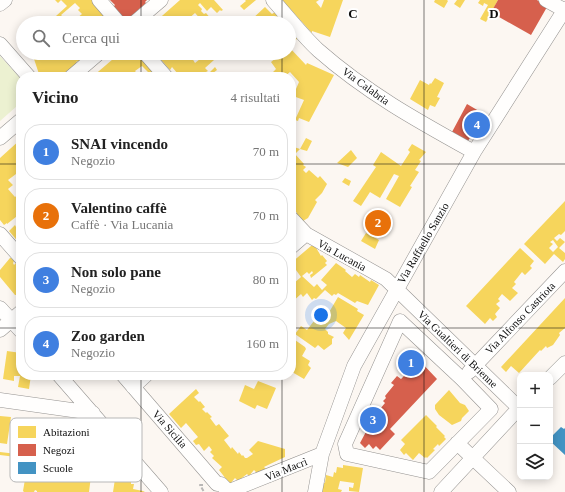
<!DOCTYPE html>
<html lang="it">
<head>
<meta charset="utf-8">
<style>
	:root { --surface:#fff; --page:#f6f6f6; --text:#222; --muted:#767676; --line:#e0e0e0; --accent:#2563eb }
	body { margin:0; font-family:Georgia,serif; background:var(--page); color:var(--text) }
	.controls { position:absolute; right:12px; bottom:12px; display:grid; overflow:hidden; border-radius:8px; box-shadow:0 2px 10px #0003 }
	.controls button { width:36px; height:36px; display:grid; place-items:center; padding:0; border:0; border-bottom:1px solid var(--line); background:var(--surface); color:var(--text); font:20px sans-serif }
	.you { position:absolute; left:321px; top:315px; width:14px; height:14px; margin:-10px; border:3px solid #fff; border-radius:50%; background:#1a73e8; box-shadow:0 0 0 6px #1a73e833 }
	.badge { display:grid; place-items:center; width:26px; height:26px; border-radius:50%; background:var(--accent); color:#fff; font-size:13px; font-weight:700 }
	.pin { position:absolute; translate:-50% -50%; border:2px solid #fff; box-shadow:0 1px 4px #0006 }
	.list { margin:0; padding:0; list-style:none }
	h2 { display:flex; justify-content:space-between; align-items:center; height:52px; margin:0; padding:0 16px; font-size:17px }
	h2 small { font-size:13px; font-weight:400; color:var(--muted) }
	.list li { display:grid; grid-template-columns:26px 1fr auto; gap:12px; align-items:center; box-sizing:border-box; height:56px; margin:0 8px 8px; padding:0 8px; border:1px solid var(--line); border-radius:16px }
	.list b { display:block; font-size:15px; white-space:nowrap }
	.list p { margin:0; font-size:13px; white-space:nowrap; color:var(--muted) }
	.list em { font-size:13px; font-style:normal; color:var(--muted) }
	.icon { flex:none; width:22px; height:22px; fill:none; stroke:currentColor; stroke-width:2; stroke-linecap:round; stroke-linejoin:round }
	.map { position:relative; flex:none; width:565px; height:492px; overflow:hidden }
	.search { position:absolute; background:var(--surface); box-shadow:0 2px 10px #0003; left:16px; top:16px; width:280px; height:44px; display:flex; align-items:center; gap:10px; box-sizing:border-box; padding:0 14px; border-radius:22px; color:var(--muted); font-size:15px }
	.panel { position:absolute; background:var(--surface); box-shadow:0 2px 10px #0003; left:16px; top:72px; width:280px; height:308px; border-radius:16px }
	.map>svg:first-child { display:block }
	.green { fill:#ecf1d1 }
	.homes { fill:#f6d55c; fill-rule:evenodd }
	.shops { fill:#d6604d }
	.schools { fill:#4393c3 }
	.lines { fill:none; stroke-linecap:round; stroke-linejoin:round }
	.minor-casing { stroke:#959391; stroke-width:15 }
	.path { stroke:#b8b7b6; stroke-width:2; stroke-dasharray:4 2; stroke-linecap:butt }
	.minor { stroke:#fffefd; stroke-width:14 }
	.grid { fill:none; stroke:#0e0e0e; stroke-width:1; stroke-opacity:0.55 }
	.labels { text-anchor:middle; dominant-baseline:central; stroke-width:4; stroke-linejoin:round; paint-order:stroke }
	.street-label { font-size:11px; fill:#0e0e0e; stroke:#fff }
	.key { fill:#fff; stroke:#b7b7b7; stroke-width:1 }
	.key-label { font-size:11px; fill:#0e0e0e }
	.grid-label { font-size:13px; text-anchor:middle; font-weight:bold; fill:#0e0e0e; stroke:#fff; stroke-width:4; stroke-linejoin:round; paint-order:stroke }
</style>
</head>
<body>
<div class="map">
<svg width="565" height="492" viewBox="0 0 565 492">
	<rect width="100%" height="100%" fill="#fcf7f2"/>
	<path class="green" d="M0,56L21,79V113L19,115L17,106L0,121Z"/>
	<path class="homes" d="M55,0H94L113,23H100L94,17L91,20L93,23H73L72,22L82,14L78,10L80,8L75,3L61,15L63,17L60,20L56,16L67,6L61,0L58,3Z
		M180,0H214L223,10L221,11L220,10L217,13L211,7L207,11L200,3L198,5L202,9L201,11L204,14L206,13L212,20L209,23H204L195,13L187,20L190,23H154Z
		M245,0H256L244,10L240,6L246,1Z
		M282,0H319L316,2L321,8L324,0H343L330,37L312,31V33Z
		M435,0H447L448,1L444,8L434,2Z
		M457,0H465L460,8L454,4Z
		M480,0H498L486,22L480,19L488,5L484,3L483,6L478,3Z
		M265,7L272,14L275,12L286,23H248Z
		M289,26L299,37L289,46Z
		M289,47L306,65L307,63L334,75L309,122L299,118L298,121L295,120L304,100L293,96L299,82L290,72L284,77L279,72L274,77H264L270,72L271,74L276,69L271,62L282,53H289Z
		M32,53H89L79,61H78L76,62L77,63L69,71L68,70L65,73L64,72L62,74L63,75L62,77H40Z
		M120,53H139L160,77H142L148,72L142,66L135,71L140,77H135L134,76L132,77H92Z
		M155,53H198L192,58L195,63L205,55L207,58L206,59L207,60L211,56L214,60L205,68L208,71L206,72L208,74L215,67L217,70L213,73L216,77H176L175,76L178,74L172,67L170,70Z
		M435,78L444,83L437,97L440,98L435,107L430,105L428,110L410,99L420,80L429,85L430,83L431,84Z
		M306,138L312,141L307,151L300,149Z
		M21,139V180L16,174L8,180L13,185L8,189L15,197L21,192V213L7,224V223L4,225L0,220V158Z
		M412,144L426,152L419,160L421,161L415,170L419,172L410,186L412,187L400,207L386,199L399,176L394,174L380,198L370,192L361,206L353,201L376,167L373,165L381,152L401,166L410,152L408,150Z
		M291,146L300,149L295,154L304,164L303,165L306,167L303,170L306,173L309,170L318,178L320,176L327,184L322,193L315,200L317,202L308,218L303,221H301L296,214L297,213L291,206V191L296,186L294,184L291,187Z
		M351,150L357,158L348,167L337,163Z
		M345,178L351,181L349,186L342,182Z
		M565,201V231L561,235L559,234L554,238L557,241L560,238L565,242L559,248L565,253V259L563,262L554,254L545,264L524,244ZM553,240L558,247L553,252L549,248L553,244L550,242Z
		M21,220V243L20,244L9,231L15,225L16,227L20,223L19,221Z
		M366,233L379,240L375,249L361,241Z
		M311,246H315L321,256L322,255L327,261L325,263L327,265L311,278L310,275L313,273L312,271L309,274L307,272L302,276L314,287L317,284L322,290L327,285L321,280L336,263L346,270L345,271L352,277L355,274L359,277L360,275L370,282L371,280L379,285L368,305L357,301L355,303L338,293L336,295L334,294L332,296L325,290L316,299L314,298L312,300L307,293L303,297L301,294L291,303V282L293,284L301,277L291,263Z
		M520,248L534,261L530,266L532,268L525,275L522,272L514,282L516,284L512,288L518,293L510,301L502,294L498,299L500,301L496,304L500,308L495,314L497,317L493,321L490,318L485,324L466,306Z
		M10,258H11L14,261L13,263L14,265L16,263L21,269L19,271L21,272V293L19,291L20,293L18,295H15L0,277V270Z
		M338,297L358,309L357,311L364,315L349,340L343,333L346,328L336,321L329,324L325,329L328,332V334L334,337L332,339V344L324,350L318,345L315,348L295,334L301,326L307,330L317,317L322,319L328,314Z
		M565,298V328L559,333L560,335L553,345L547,348L546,346L541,351L540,350L519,373L511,366L506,372L501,367Z
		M295,340L305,347L306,349L302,356L310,361L308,365L311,368L304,379L292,372L291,375V353L293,350L291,349V346Z
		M7,351L21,353V375H31L29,389L18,387L20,376H14V381L3,379Z
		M258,381L276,388L267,409L257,405L255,409L239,401L245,385L254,389Z
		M196,389L199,393L194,397L199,402L200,401L205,407L202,409L206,413L207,412L212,417L210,418L216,426L219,424L229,436L224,440L231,449L232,447L238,454L239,452L242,456L243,455L245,458H247L253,454L249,450L258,441L285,449V457L268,465L264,467L266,469L257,473L254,470L249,476L247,474L238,481L235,478L230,484L219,470L222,467L212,458L214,456L210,452L212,450L209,446L204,451L199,444L196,445L193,441L198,437L186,423L181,428L169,414Z
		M449,390L460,403L465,405L469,411L462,418L461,421L452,425L439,415L435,409V405Z
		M426,415L437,426L436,427L445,436L444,437L446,439L439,446L438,444L433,449L435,450L427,458L426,457L425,458L419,453L413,460L406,453L404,455L400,450L405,444L401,440Z
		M0,416L11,417L7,444L0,443Z
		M0,452L17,454L16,457L0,455Z
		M29,456L51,460L50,467L59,469L60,461L74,463L73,469L81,470L80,476H91L89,492H37V491L35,490L34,492H24L23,491Z
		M343,465L363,468L359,492L349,491V487L353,488L354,483L340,481L338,489L342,490L341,492H321L322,482L325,483L326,475L333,477L334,472L336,473L337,467L343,468Z
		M115,479L131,482V484H134L133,489L143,491L145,492H113Z"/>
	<path class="shops" d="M110,0H147L145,2L146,3L126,21L113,7L115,5Z
		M498,0H537L547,7L531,35L499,17L496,18L490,14Z
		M467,104L484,114L468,141L452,132Z
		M408,352L418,362L419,360L437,379L390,429L395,434L380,450L376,446L373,449L369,444L365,448L360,443L375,415L385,403L383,401L386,398L385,396L394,385L391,383L397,376L401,379L404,376L400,373L403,370L397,364Z"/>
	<path class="schools" d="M561,427L564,429L565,428V455L550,441V438Z"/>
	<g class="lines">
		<g class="minor-casing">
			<path id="minor" d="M99,0L119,23
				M273,0C288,17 302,35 318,50C367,93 418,121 474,152
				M546,0L564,10
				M0,4L5,0
				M134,23L161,0
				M0,44L29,77
				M145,53L166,77
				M71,77L99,53
				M0,138L21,120
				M291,218L306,234L386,279L519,408
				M0,234L21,258
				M291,247L306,234
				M0,308L21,331
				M400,321L462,379L491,409L429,472L347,454L345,444Z
				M0,330L21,312
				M469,372L565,271
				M59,375L161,492
				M123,375L217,484H221L228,491
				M550,378L565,363
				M133,387L146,375
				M0,400L93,413
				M457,443L509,492
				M227,492L322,454
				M315,492L322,454L354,366L474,152L565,9
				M441,492L520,407"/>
		</g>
		<path class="path" d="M203,485H200L204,492"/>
		<use href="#minor" class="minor"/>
	</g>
	<path class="grid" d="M141,0V23M282,0V23M424,0V492M141,53V77M282,53V77M0,164H21M291,164H565M0,328H21M291,328H565M141,375V492M282,375V492"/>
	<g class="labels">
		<g class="street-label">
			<text transform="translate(366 86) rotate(36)">Via Calabria</text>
			<text transform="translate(423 243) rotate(-60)">Via Raffaello Sanzio</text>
			<text transform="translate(342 255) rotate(29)">Via Lucania</text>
			<text transform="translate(520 318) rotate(-46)">Via Alfonso Castriota</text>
			<text transform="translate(458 349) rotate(44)">Via Gualtieri di Brienne</text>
			<text transform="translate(170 429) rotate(49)">Via Sicilia</text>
			<text transform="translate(286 469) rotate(-22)">Via Macrì</text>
		</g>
	</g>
	<rect x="10" y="418" width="132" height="64" rx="6" class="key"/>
	<rect x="18" y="426" width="18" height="12" fill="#f6d55c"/>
	<rect x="18" y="444" width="18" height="12" fill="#d6604d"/>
	<rect x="18" y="462" width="18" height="12" fill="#4393c3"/>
	<g class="key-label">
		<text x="43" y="436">Abitazioni</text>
		<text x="43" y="454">Negozi</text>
		<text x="43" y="472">Scuole</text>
	</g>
	<g class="grid-label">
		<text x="353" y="18">C</text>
		<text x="494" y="18">D</text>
	</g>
</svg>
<div class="controls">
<button>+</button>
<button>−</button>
<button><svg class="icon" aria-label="layers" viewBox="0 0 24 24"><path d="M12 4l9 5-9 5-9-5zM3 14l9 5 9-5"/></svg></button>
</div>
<div class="you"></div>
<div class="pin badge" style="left:411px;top:363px;background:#3f7fe0">1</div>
<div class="pin badge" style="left:378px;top:223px;background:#e8710a">2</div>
<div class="pin badge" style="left:373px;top:420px;background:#3f7fe0">3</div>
<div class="pin badge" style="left:477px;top:125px;background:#3f7fe0">4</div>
<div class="search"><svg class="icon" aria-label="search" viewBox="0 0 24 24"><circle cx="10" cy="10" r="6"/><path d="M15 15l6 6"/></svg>Cerca qui</div>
<section class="panel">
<h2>Vicino<small>4 risultati</small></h2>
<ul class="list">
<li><span class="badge" style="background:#3f7fe0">1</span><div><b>SNAI vincendo</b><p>Negozio</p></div><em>70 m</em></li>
<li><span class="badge" style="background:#e8710a">2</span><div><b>Valentino caffè</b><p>Caffè · Via Lucania</p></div><em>70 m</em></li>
<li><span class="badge" style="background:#3f7fe0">3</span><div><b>Non solo pane</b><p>Negozio</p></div><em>80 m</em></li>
<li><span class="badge" style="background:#3f7fe0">4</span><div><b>Zoo garden</b><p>Negozio</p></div><em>160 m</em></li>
</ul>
</section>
</div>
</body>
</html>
